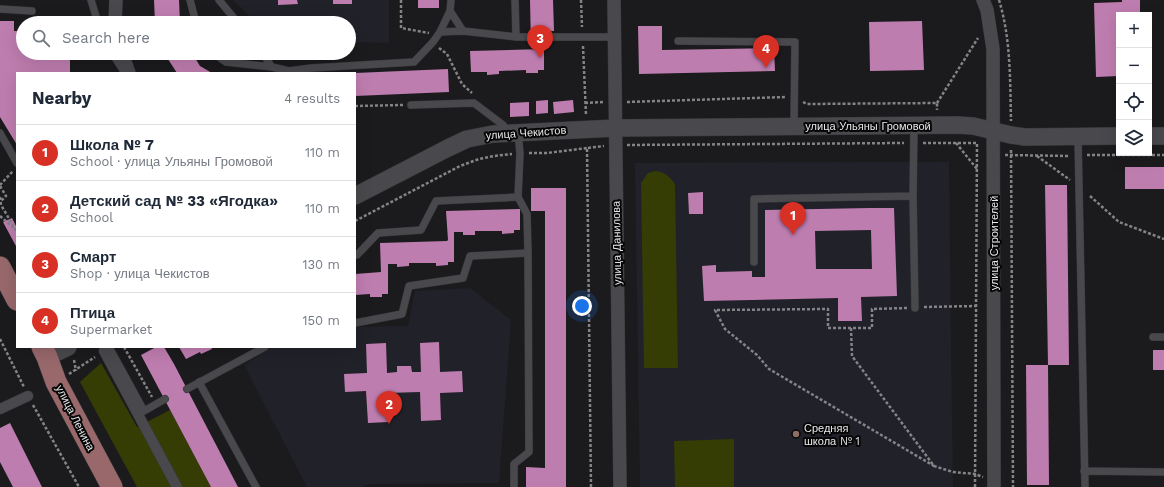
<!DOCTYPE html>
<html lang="en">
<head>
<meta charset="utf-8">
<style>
	:root { --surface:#fff; --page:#f6f6f7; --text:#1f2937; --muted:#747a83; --line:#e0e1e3; --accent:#d93025 }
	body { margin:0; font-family:"Work Sans",sans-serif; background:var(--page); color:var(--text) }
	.controls { position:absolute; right:12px; top:12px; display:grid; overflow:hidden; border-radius:0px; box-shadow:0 4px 16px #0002 }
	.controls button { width:36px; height:36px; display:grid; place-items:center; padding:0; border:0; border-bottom:1px solid var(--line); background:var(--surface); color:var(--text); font:20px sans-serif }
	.you { position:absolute; left:582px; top:306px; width:14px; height:14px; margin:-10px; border:3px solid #fff; border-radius:50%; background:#1a73e8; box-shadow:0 0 0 6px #1a73e833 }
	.badge { display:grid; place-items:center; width:26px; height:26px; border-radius:50%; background:var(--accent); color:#fff; font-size:13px; font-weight:700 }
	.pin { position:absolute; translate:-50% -33px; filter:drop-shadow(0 1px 2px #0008) }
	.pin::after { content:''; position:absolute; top:21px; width:14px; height:12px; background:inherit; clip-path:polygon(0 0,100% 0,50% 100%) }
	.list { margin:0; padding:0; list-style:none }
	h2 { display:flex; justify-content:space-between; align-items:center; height:52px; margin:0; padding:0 16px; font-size:17px }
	h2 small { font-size:13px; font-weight:400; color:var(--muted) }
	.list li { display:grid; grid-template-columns:26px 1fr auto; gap:12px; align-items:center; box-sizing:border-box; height:56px; padding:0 16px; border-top:1px solid var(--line) }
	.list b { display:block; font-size:15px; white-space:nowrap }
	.list p { margin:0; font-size:13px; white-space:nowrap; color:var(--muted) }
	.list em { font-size:13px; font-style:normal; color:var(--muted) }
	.icon { flex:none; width:22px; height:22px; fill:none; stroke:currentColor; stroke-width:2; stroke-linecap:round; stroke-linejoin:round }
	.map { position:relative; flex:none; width:1164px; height:487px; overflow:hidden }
	.search { position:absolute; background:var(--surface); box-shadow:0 4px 16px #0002; left:16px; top:16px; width:340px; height:44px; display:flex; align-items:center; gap:10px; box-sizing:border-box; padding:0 14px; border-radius:22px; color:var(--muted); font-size:15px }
	.panel { position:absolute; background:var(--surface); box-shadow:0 4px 16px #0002; left:16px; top:72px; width:340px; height:276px; border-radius:0px }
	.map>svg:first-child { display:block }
	.built { fill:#21212a }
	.green { fill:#353d04 }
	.building { fill:#be7daf; fill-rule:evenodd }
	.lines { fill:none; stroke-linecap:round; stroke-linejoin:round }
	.service-casing { stroke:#38383a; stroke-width:8 }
	.pedestrian-casing { stroke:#38383a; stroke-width:11 }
	.minor-casing { stroke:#38383a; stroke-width:14 }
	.tertiary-casing { stroke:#38383a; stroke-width:18 }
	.primary-casing { stroke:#38383a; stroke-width:22 }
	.path { stroke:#848486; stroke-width:2.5; stroke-dasharray:3 2; stroke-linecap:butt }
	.service { stroke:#49494d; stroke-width:7 }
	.pedestrian { stroke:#49494d; stroke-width:10 }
	.minor { stroke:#49494d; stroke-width:13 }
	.tertiary { stroke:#49494d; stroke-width:17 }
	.primary { stroke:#98686b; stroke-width:21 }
	.education-dot { fill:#8d6e63; stroke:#060607; stroke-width:1.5 }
	.labels { text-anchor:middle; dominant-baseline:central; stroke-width:4; stroke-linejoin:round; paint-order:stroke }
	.street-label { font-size:11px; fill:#e8e8ea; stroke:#060607 }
	.poi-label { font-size:11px; fill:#e8e8ea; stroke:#060607; text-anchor:start }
</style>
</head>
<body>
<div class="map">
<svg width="1164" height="487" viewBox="0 0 1164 487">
	<rect width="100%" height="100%" fill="#1b1b1e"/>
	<path class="built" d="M233,0H389V43L349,42V23H257Z
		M949,162L951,353L953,487H640L635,163Z
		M470,288L511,320L499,483L369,484L362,487H307L244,365L271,348L355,347V327L408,326L415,291Z"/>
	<path class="green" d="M655,171C665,172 669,176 675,184L678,368H644L641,183L648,173Z
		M101,363L137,427L170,410L211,487H137L80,382Z
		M734,439V487H675L674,441Z"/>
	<path class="building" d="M154,0H179L180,23H155Z
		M278,0H297L298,4L278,5Z
		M333,0H352V4H333Z
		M418,0H439V8H418Z
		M530,0H553L554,31H538V47H531Z
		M1122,0H1140V12L1126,13V15H1119V76L1096,77L1094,3L1122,2Z
		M0,21H14V31H23V53H70V73H17V145L0,117Z
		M922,21L924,70L870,71L869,22Z
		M638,26H662V50L774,48L775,71L639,74Z
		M544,49V70H538V73H526V70L499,71V74L487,75V72H471L470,51Z
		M164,53H192L200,66L212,73H177Z
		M448,69L449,92L355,96V73Z
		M548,100V113L536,114V101Z
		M573,100L574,112L554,114L553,102Z
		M529,102V116L510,117V103Z
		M1125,167H1164V189H1125Z
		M1045,185H1067L1069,365H1048Z
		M531,188H566V487H526V467L545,468V211H531Z
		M703,192V214H689L688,193Z
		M870,208H894L897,296L861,297L862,321H838V298L704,301L702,266L716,265V272L752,271V277H765V210ZM871,230L872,269H816L815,231Z
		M520,209V230H514V233L502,234V231H475V235H463V232H454V262H448V265L436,266V263H409V266L397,267V264H388V294H382V297H370V294L355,295V274L381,272L380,243L447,241L448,240L446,211Z
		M12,218L17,228V248L3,222Z
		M439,342L440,372L462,371L463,392L440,393L441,420L421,421L420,392L387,393L388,422L368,423L366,391L345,392L344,374L367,373L366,344L386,343L387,373L397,372V366H411L412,372H421L420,343Z
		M156,347H164L174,364L238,487H211L141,355Z
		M179,347H211L212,349L201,354L200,352L186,359Z
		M1153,350H1164V370H1153Z
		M1026,365H1048L1049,485H1027Z
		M10,423L42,487H13L0,462V428Z"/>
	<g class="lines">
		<g class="service-casing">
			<path id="service" d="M91,0L98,23
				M190,0L196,23
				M219,0L238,23
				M515,0L516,37
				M0,9L32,11
				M450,11L463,31
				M440,32L450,11L451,0
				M538,37H614
				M678,41L795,42L794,126
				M112,53L123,70
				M213,53L226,62L272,67L289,71L311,68L414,62L433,42L440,32L463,31L516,37H531
				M262,53L272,67
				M411,105L474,103L503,125L509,133
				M0,133L17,163
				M1078,137L1085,487
				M913,196L915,308
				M355,255H357L378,233L421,230L436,201L518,197L520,153L518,133
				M754,262V199L913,196L914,126
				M355,323L402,314L409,286L463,278L470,256L528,253L527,214L518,197
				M1153,337H1164
				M109,347L144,411L165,399
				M199,382L256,487
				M187,389L265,347
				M1084,471L1164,472
				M514,487V464L529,452L528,253"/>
		</g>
		<g class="pedestrian-casing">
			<path id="pedestrian" d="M104,351L177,487
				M0,409L28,396"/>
		</g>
		<g class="minor-casing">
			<path id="minor" d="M614,0L620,487
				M983,0L987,10L993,49L994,487
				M115,23L116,0
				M122,53L129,73"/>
		</g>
		<g class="tertiary-casing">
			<path id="tertiary" d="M1149,136H1164
				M355,196L448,148L467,139L493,134L616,128L957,125L973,126L1011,135L1025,137L1119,136
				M47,357L68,347"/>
		</g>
		<g class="primary-casing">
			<path id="primary" d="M0,267L17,300
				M42,347L47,357L56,382L112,487"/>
		</g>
		<path class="path" d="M401,0V28L429,33
			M581,0L582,27
			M999,0C1011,39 1010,81 1011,121
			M583,46L586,115
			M439,48L447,54L462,84L472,93
			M627,102L786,97
			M803,102L807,104L937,103V110
			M585,103L604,102
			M937,103L978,38
			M355,106L403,105
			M923,143H977L975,487
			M956,143L977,169
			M627,145L904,143
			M1011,150L1013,487
			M529,153H547L587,148
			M1005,155L1070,156
			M1087,155H1164
			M1037,156L1070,180
			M0,185L13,171
			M0,186L6,196L1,201
			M1090,196L1119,222L1164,239
			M0,197L1,205L17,232
			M0,216L14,228
			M355,221L460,166L479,159L494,156L512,154
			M924,307L976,306
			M907,308L872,309V328H828V309L715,310L725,329L757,355L769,369L934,466
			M851,328L852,356L934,466L953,472L975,474L983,477
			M0,339L24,387
			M124,347L152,397
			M74,360L76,371
			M69,374L95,357
			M33,405L79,487
			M591,487L587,148L604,146"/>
		<use href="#service" class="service"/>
		<use href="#pedestrian" class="pedestrian"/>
		<use href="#minor" class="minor"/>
		<use href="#tertiary" class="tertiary"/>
		<use href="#primary" class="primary"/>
	</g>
	<circle class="education-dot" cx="796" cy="434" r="4"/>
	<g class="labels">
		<g class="street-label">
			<text x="868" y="126">улица Ульяны Громовой</text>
			<text transform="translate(526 133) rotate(-4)">улица Чекистов</text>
			<text transform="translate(617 243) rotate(-91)">улица Данилова</text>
			<text transform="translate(994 243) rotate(-90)">улица Строителей</text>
			<text transform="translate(75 418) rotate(63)">улица Ленина</text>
		</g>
		<g class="poi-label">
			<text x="804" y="428">Средняя<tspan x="804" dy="13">школа № 1</tspan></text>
		</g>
	</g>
</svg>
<div class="controls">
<button>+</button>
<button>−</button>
<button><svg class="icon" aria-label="locate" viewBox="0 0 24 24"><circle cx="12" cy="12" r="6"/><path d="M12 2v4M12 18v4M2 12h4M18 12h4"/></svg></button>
<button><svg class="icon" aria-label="layers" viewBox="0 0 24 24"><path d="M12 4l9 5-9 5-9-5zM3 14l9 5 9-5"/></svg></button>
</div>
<div class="you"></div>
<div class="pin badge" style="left:793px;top:235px">1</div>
<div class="pin badge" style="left:389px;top:424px">2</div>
<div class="pin badge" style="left:540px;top:58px">3</div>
<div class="pin badge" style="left:766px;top:68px">4</div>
<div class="search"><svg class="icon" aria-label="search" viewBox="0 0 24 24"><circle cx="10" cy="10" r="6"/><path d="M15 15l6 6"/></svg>Search here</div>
<section class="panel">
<h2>Nearby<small>4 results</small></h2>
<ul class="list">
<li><span class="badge">1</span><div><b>Школа № 7</b><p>School · улица Ульяны Громовой</p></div><em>110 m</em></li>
<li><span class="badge">2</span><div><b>Детский сад № 33 «Ягодка»</b><p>School</p></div><em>110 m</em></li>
<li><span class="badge">3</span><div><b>Смарт</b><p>Shop · улица Чекистов</p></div><em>130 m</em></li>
<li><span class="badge">4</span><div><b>Птица</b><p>Supermarket</p></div><em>150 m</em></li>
</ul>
</section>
</div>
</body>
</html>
